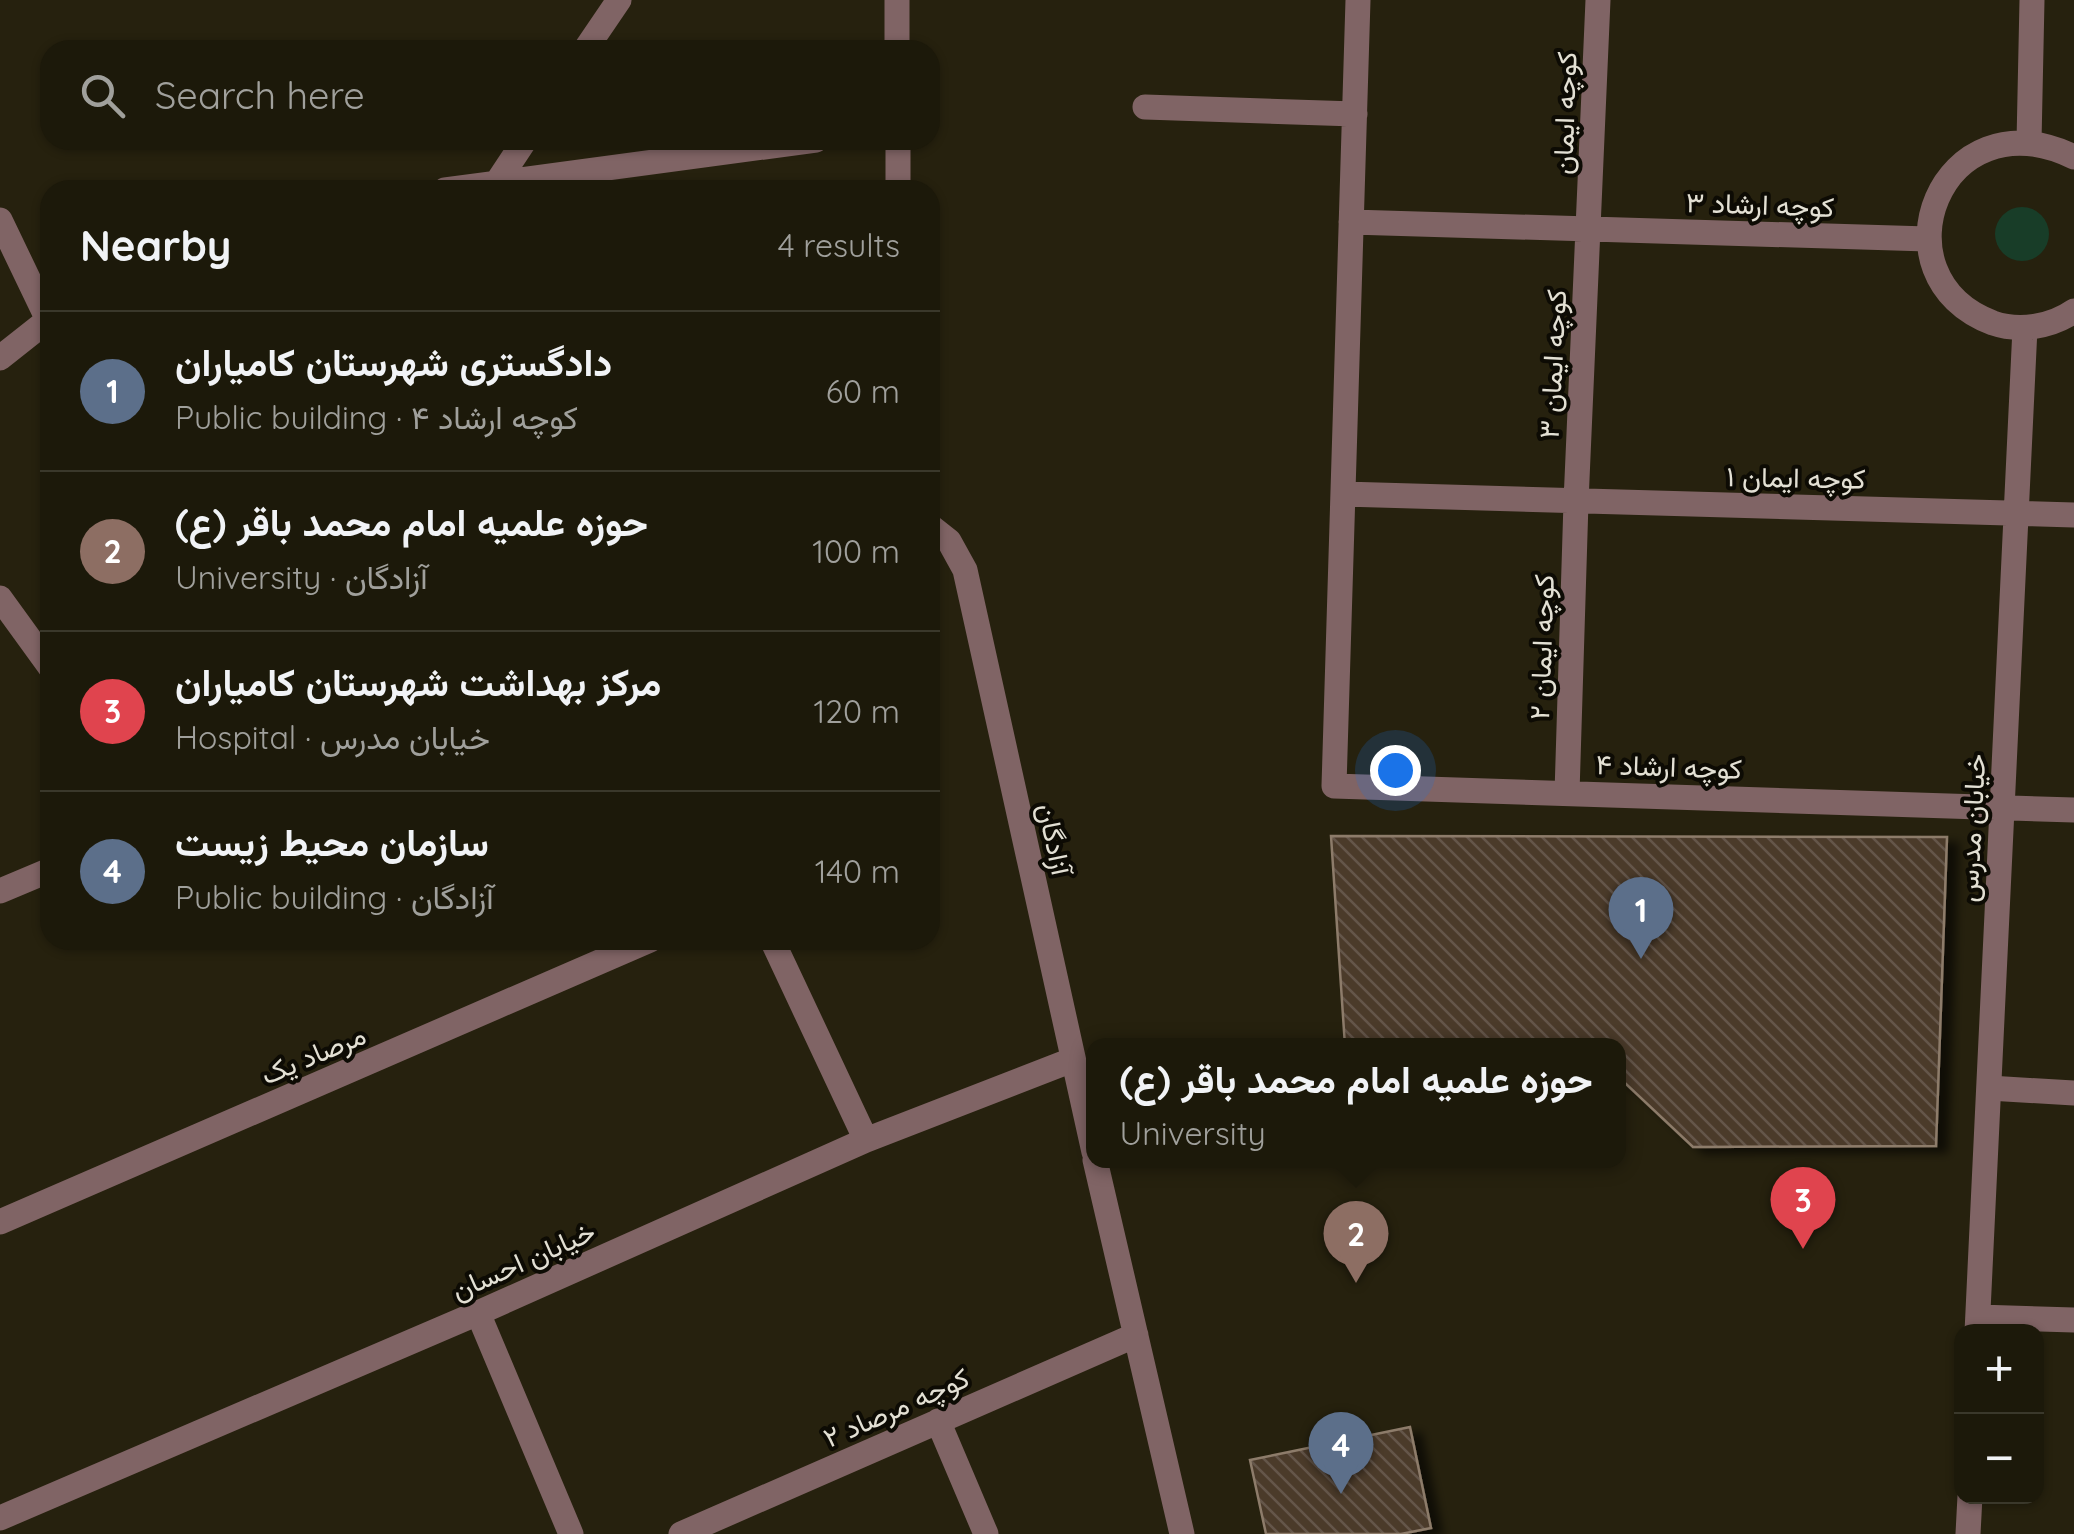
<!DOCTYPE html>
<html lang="en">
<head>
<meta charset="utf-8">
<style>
	:root { --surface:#1c190a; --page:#292618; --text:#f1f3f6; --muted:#a0a09c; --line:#3a382b; --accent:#7c3aed }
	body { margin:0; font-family:Quicksand,Vazirmatn,sans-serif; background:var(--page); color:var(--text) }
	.controls { position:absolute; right:30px; bottom:30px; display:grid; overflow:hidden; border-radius:20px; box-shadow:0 2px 8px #0004 }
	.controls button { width:90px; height:90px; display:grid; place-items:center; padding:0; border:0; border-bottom:2px solid var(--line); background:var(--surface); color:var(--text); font:50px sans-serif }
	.you { position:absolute; left:1395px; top:770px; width:35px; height:35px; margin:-25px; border:8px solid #fff; border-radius:50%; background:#1a73e8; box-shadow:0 0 0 15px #1a73e833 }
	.badge { display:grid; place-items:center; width:65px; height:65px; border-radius:50%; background:var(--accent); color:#fff; font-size:32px; font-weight:700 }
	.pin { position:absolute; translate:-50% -82px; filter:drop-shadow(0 2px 5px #0008) }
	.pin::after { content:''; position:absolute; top:52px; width:35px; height:30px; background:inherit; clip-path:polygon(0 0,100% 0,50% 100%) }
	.popup { position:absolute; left:1086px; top:1038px; width:540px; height:130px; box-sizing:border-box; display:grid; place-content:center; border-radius:20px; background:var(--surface); filter:drop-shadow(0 2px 8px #0005); font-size:32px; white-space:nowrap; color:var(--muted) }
	.popup b { font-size:38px; color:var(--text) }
	.popup::after { content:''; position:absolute; left:50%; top:100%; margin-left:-20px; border:20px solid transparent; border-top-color:var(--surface) }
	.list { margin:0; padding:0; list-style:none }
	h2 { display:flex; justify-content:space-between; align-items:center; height:130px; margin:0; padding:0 40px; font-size:42px }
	h2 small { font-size:32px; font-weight:400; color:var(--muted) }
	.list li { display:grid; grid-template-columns:65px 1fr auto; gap:30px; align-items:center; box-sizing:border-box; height:160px; padding:0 40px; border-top:2px solid var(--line) }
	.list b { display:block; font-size:38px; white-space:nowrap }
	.list p { margin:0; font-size:32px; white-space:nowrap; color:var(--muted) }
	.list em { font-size:32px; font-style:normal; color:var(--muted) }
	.icon { flex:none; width:55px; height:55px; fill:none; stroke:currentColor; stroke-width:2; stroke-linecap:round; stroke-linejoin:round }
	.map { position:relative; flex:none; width:2074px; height:1534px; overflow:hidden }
	.search { position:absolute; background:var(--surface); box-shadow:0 2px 8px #0004; left:40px; top:40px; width:900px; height:110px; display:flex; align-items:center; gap:25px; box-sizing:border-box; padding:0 35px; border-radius:30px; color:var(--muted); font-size:38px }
	.panel { position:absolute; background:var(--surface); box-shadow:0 2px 8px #0004; left:40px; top:180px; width:900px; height:770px; border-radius:30px }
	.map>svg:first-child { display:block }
	.green { fill:#183d28 }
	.building { fill:url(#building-back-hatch); stroke:#8d7b6a; stroke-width:2.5; filter:url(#shadow) }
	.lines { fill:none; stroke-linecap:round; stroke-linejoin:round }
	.minor { stroke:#806465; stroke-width:25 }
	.labels { text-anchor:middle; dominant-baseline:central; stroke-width:8; stroke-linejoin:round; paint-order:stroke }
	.street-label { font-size:28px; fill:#e3e0d4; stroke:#0d0b04 }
</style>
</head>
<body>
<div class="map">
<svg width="2074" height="1534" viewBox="0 0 2074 1534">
	<defs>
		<pattern id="building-back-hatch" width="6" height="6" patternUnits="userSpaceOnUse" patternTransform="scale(2.5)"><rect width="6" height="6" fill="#4b3b2c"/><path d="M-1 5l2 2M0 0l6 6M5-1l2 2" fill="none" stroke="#65574a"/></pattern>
		<filter id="shadow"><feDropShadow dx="11" dy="6" stdDeviation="5" flood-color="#0009"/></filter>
	</defs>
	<rect width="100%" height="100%" fill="#26210e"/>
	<path class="green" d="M1995 234a27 27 0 1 1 54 0a27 27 0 1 1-54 0Z"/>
	<path class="building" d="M1331,836L1947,837L1936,1146L1693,1147L1623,1081L1618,1082V1046H1345Z
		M1410,1427L1431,1528L1401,1534H1266L1250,1460Z"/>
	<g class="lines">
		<path class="minor" d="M897,0V50
			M1358,0L1334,786L2074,810
			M585,50L619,0
			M1145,107L1355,114
			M898,140V190
			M2029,142L2032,0
			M2074,157C1940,92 1870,277 1993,323C2019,332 2051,327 2074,311
			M445,190L816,140
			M492,190L525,140
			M0,220L50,324
			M1351,222L1928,239
			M0,358L48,320
			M1343,494L2074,515
			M930,526L949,541L965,570L1094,1152
			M0,598L50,667
			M1567,793L1576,502L1598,0
			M0,891L50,870
			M772,940L866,1140
			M1989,1088L2074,1093
			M1095,1160L1182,1534
			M0,1222L650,940
			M478,1313L571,1534
			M1978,1317L2074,1320
			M1977,1332L2025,328
			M938,1421L986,1534
			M0,1518L478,1313L866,1140L1072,1060
			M681,1534L1136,1335
			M1968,1534L1970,1496"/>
	</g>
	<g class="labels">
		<g class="street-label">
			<text transform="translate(1564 113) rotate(-88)">کوچه ایمان</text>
			<text transform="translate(1760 204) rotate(2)">کوچه ارشاد ۳</text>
			<text transform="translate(1552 364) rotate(-87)">کوچه ایمان ۳</text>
			<text transform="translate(1796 477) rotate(1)">کوچه ایمان ۱</text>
			<text transform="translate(1541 647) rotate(-88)">کوچه ایمان ۲</text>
			<text transform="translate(1669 766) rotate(2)">کوچه ارشاد ۴</text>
			<text transform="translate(1971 828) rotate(-87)">خیابان مدرس</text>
			<text transform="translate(1055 839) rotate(78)">آزادگان</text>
			<text transform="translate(313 1054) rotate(-23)">مرصاد یک</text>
			<text transform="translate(523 1260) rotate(-24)">خیابان احسان</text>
			<text transform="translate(896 1407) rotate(-24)">کوچه مرصاد ۲</text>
		</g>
	</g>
</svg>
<div class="controls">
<button>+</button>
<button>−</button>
</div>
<div class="you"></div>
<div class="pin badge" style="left:1641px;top:959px;background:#5c6f8a">1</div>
<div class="pin badge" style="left:1356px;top:1283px;background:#8d6e63">2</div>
<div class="popup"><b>حوزه علمیه امام محمد باقر (ع)</b>University</div>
<div class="pin badge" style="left:1803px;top:1249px;background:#e0444e">3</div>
<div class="pin badge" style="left:1341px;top:1494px;background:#5c6f8a">4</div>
<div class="search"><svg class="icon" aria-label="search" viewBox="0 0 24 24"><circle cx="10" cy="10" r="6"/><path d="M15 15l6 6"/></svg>Search here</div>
<section class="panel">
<h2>Nearby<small>4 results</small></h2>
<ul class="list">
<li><span class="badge" style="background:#5c6f8a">1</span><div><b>دادگستری شهرستان کامیاران</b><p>Public building · کوچه ارشاد ۴</p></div><em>60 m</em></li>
<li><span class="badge" style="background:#8d6e63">2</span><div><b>حوزه علمیه امام محمد باقر (ع)</b><p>University · آزادگان</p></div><em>100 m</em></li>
<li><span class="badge" style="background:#e0444e">3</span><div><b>مرکز بهداشت شهرستان کامیاران</b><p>Hospital · خیابان مدرس</p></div><em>120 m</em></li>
<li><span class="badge" style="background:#5c6f8a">4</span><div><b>سازمان محیط زیست</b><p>Public building · آزادگان</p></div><em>140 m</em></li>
</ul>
</section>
</div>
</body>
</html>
